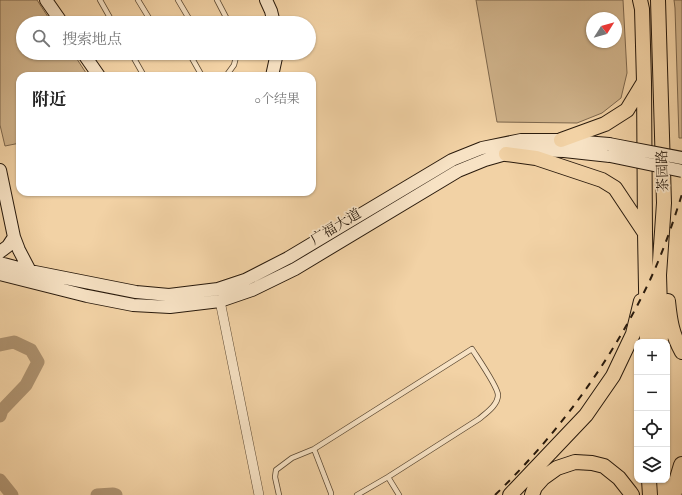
<!DOCTYPE html>
<html lang="zh">
<head>
<meta charset="utf-8">
<style>
	:root { --surface:#fff; --page:#f6f6f6; --text:#222; --muted:#767676; --line:#e0e0e0 }
	body { margin:0; font-family:"IM FELL English","Noto Serif SC",serif; background:var(--page); color:var(--text) }
	.controls { position:absolute; right:12px; bottom:12px; display:grid; overflow:hidden; border-radius:8px; box-shadow:0 1px 3px #0004 }
	.controls button { width:36px; height:36px; display:grid; place-items:center; padding:0; border:0; border-bottom:1px solid var(--line); background:var(--surface); color:var(--text); font:20px sans-serif }
	.compass { position:absolute; left:586px; top:12px; width:36px; height:36px; border-radius:50%; background:var(--surface); box-shadow:0 1px 3px #0004; rotate:53deg }
	.list { margin:0; padding:0; list-style:none }
	h2 { display:flex; justify-content:space-between; align-items:center; height:52px; margin:0; padding:0 16px; font-size:17px }
	h2 small { font-size:13px; font-weight:400; color:var(--muted) }
	.icon { flex:none; width:22px; height:22px; fill:none; stroke:currentColor; stroke-width:2; stroke-linecap:round; stroke-linejoin:round }
	.map { position:relative; flex:none; width:682px; height:495px; overflow:hidden }
	.search { position:absolute; background:var(--surface); box-shadow:0 1px 3px #0004; left:16px; top:16px; width:300px; height:44px; display:flex; align-items:center; gap:10px; box-sizing:border-box; padding:0 14px; border-radius:22px; color:var(--muted); font-size:15px }
	.panel { position:absolute; background:var(--surface); box-shadow:0 1px 3px #0004; left:16px; top:72px; width:300px; height:124px; border-radius:12px }
	.map>svg:first-child { display:block }
	.green { fill:#d0b38b; stroke:#7c664c; fill-rule:evenodd }
	.lines { fill:none; stroke-linecap:round; stroke-linejoin:round }
	.river { stroke:#ae9371; stroke-width:13 }
	.lane-casing { stroke:#5b4832; stroke-width:6 }
	.street-casing { stroke:#5b4832; stroke-width:10 }
	.secondary-casing { stroke:#291a0c; stroke-width:14 }
	.primary-casing { stroke:#291a0c; stroke-width:16 }
	.highway-casing { stroke:#291a0c; stroke-width:18 }
	.lane { stroke:#f7e2c4; stroke-width:4.5 }
	.street { stroke:#f7e2c4; stroke-width:9 }
	.secondary { stroke:#f7e2c4; stroke-width:12 }
	.primary { stroke:#f2d2a5; stroke-width:14 }
	.highway { stroke:#f2d2a5; stroke-width:16 }
	.rail { stroke:#291a0c; stroke-width:2; stroke-dasharray:7 7; stroke-linecap:butt }
	.secondary-bridge-casing { stroke:#291a0c; stroke-width:14; stroke-linecap:butt }
	.secondary-bridge { stroke:#f7e2c4; stroke-width:12 }
	.labels { text-anchor:middle; dominant-baseline:central; stroke-width:3.5; stroke-linejoin:round; paint-order:stroke }
	.street-label { font-size:14px; fill:#291a0c; stroke:#f7e2c4 }
</style>
</head>
<body>
<div class="map">
<svg width="682" height="495" viewBox="0 0 682 495">
	<rect width="100%" height="100%" fill="#f2d2a5"/>
	<filter id="stains"><feTurbulence type="fractalNoise" baseFrequency=".005" numOctaves="4"/><feColorMatrix values="0 0 0 0 .2 0 0 0 0 .09 0 0 0 0 .02 0 0 0 .5 -.17"/></filter>
	<radialGradient id="worn" r=".72"><stop offset=".6" stop-color="#630" stop-opacity="0"/><stop offset="1" stop-color="#630" stop-opacity=".3"/></radialGradient>
	<path class="green" d="M0,0H37L52,23H23V53H73L88,76H20V143L5,146L0,125Z
		M476,0H623L627,73L621,98L602,113L577,123L497,122ZM592,18H616V42H592Z
		M674,0H682V138H679L675,8Z"/>
	<g class="lines">
		<path class="river" d="M0,345L14,342L31,350L38,362L26,385L2,410L0,416
			M0,480L12,495
			M97,495L113,494L116,495"/>
		<g class="lane-casing">
			<path id="lane" d="M100,0L113,23
				M138,0L152,23
				M178,0L191,22L189,23
				M217,0L229,23
				M131,53L144,76
				M189,53L202,76
				M226,76L234,65L237,53
				M314,449L472,349C477,357 498,387 498,395C498,405 486,413 479,419L388,477L357,495
				M388,477L399,495
				M279,495L275,477L276,470L292,458L314,449L331,493V495"/>
		</g>
		<g class="street-casing">
			<path id="street" d="M220,301L259,495"/>
		</g>
		<g class="secondary-casing">
			<path id="secondary" d="M46,0L62,23
				M266,0L271,11L274,23
				M83,53L99,76
				M272,76L277,53
				M0,170L14,237L19,250L30,271
				M0,252L8,246L14,237
				M0,263L30,271L136,292L169,295L218,289L245,280L288,258L452,160L482,148L521,140H561L609,144
				M0,274L87,296L133,305L170,307L220,301L252,290L295,269L458,171L485,160L506,154L526,150L564,151L610,156"/>
		</g>
		<g class="primary-casing">
			<path id="primary" d="M640,0L642,9L644,82L645,233L647,342
				M658,0L664,203L659,275L661,342
				M561,140L605,124L627,110L644,82
				M506,154L536,158L602,180L615,188L645,233
				M668,301C670,321 672,334 682,352
				M649,480L650,495
				M664,480L665,495
				M510,495L586,415L613,376L633,334L641,301
				M532,495L535,487L543,478L557,468L575,462L592,463L604,466L619,478L630,492L632,495"/>
		</g>
		<g class="highway-casing">
			<path id="highway" d="M673,495L682,465"/>
		</g>
		<use href="#lane" class="lane"/>
		<use href="#street" class="street"/>
		<use href="#secondary" class="secondary"/>
		<use href="#primary" class="primary"/>
		<use href="#highway" class="highway"/>
		<path class="rail" d="M495,495C559,433 612,360 650,280C663,252 673,223 682,194"/>
		<g class="secondary-bridge-casing">
			<path id="secondary-bridge" d="M609,144L682,158
				M610,156L682,171"/>
		</g>
		<use href="#secondary-bridge" class="secondary-bridge"/>
	</g>
	<g class="labels">
		<g class="street-label">
			<text transform="translate(663 171) rotate(-92)">茶园路</text>
			<text transform="translate(336 227) rotate(-31)">广福大道</text>
		</g>
	</g>
	<rect width="100%" height="100%" filter="url(#stains)"/>
	<rect width="100%" height="100%" fill="url(#worn)"/>
</svg>
<div class="controls">
<button>+</button>
<button>−</button>
<button><svg class="icon" aria-label="locate" viewBox="0 0 24 24"><circle cx="12" cy="12" r="6"/><path d="M12 2v4M12 18v4M2 12h4M18 12h4"/></svg></button>
<button><svg class="icon" aria-label="layers" viewBox="0 0 24 24"><path d="M12 4l9 5-9 5-9-5zM3 14l9 5 9-5"/></svg></button>
</div>
<svg class="compass" viewBox="-18 -18 36 36"><path d="M0-13l5 13h-10z" fill="#e53935"/><path d="M0 13l5-13h-10z" fill="#767676"/></svg>
<div class="search"><svg class="icon" aria-label="search" viewBox="0 0 24 24"><circle cx="10" cy="10" r="6"/><path d="M15 15l6 6"/></svg>搜索地点</div>
<section class="panel">
<h2>附近<small>0个结果</small></h2>
<ul class="list">
</ul>
</section>
</div>
</body>
</html>
